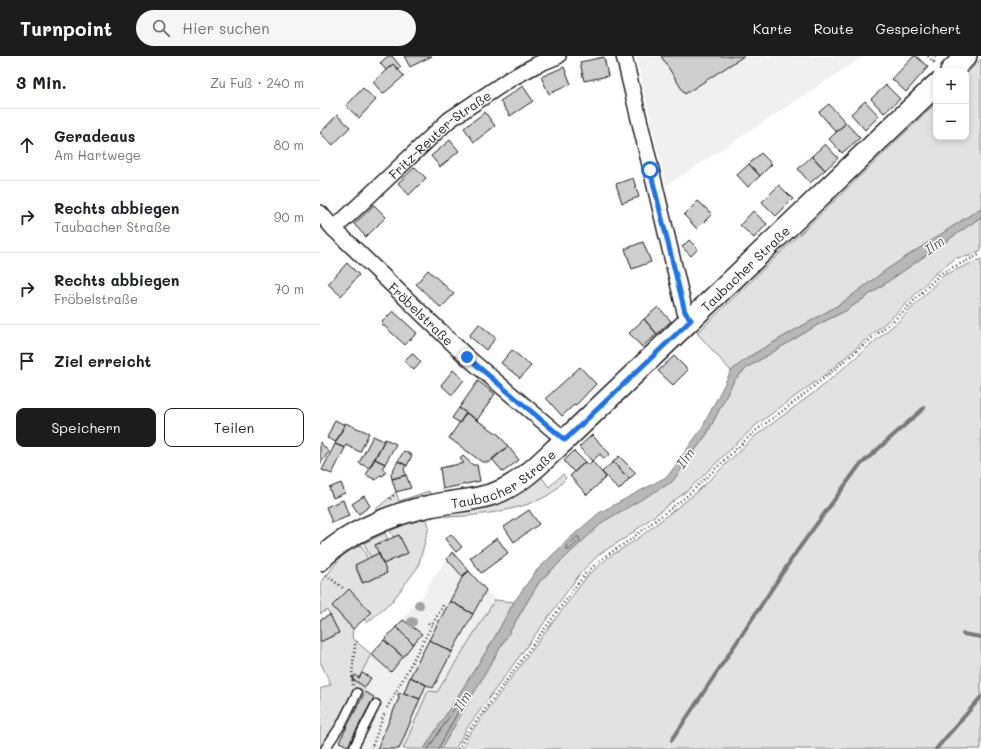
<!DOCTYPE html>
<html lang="de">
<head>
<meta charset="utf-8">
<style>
	:root { --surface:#fff; --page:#f6f6f6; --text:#202124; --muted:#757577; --line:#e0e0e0; --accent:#1c1c1c }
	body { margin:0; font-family:Mali,sans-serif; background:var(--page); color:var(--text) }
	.controls { position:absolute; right:12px; top:12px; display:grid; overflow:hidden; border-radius:8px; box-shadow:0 2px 6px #0003 }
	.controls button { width:36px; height:36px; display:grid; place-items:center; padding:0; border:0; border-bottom:1px solid var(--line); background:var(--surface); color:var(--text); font:20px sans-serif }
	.stop { position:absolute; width:12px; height:12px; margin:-9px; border:3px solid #1a73e8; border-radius:50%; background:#fff }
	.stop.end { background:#1a73e8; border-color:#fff; box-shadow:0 1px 4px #0008 }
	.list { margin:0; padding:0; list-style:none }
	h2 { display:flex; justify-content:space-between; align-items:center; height:52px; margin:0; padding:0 16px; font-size:17px }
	h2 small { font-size:13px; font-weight:400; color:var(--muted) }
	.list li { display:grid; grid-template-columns:26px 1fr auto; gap:12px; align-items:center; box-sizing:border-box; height:72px; padding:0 16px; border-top:1px solid var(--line) }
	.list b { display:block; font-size:15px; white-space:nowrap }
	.list p { margin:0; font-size:13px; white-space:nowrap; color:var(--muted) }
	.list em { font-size:13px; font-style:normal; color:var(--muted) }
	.actions { display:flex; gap:8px; padding:12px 16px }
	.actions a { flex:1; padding:9px 0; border:1px solid var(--accent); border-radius:8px; text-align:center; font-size:14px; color:var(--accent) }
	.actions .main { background:var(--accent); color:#fff }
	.icon { flex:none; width:22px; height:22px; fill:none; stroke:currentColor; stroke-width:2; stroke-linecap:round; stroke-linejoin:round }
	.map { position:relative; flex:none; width:661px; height:693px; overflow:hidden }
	header { display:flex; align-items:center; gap:24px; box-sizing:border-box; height:56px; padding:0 20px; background:var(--accent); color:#fff }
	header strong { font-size:19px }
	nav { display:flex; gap:22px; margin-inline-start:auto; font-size:14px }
	.search { width:280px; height:36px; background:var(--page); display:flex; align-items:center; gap:10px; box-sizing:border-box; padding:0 14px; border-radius:22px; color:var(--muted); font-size:15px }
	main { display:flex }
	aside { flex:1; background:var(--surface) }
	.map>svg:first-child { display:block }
	.built { fill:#f0f0f0 }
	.green { fill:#e2e2e2; stroke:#7f7f7f }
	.water { fill:#b8b8b8; stroke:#7a7a7a }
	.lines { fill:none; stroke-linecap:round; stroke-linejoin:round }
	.shore { stroke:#5a5a5a; stroke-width:1 }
	.stream { stroke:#7a7a7a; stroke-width:4 }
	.building { fill:#cecece; stroke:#1c1c1c }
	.lane-casing { stroke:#1c1c1c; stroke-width:11 }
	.street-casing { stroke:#1c1c1c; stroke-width:18 }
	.secondary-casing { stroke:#1c1c1c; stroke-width:24 }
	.path { stroke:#1c1c1c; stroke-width:2.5; stroke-dasharray:1 3; stroke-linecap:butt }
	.lane { stroke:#fff; stroke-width:8 }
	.street { stroke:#fff; stroke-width:15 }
	.secondary { stroke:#fff; stroke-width:21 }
	.path-bridge { stroke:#1c1c1c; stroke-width:2.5; stroke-dasharray:1 3; stroke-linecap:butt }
	.tree { fill:#a3a3a3 }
	.route { stroke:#1a73e8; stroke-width:5 }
	.labels { text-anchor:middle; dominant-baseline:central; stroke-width:3; stroke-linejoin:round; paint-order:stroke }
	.street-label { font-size:13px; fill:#1c1c1c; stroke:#fff }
	.water-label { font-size:14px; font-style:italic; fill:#5a5a5a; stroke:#fff }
</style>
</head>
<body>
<header>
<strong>Turnpoint</strong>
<div class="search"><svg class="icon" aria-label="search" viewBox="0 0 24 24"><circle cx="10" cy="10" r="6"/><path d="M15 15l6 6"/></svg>Hier suchen</div>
<nav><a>Karte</a><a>Route</a><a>Gespeichert</a></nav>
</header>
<main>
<aside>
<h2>3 Min.<small>Zu Fuß · 240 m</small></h2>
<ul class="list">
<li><svg class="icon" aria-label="ahead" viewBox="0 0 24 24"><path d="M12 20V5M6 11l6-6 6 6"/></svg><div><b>Geradeaus</b><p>Am Hartwege</p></div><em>80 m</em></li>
<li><svg class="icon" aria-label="right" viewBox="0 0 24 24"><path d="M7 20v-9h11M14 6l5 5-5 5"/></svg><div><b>Rechts abbiegen</b><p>Taubacher Straße</p></div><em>90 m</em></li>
<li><svg class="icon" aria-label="right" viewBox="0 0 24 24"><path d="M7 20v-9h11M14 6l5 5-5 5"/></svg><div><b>Rechts abbiegen</b><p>Fröbelstraße</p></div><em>70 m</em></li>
<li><svg class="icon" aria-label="arrive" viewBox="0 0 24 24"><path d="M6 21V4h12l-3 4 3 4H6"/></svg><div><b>Ziel erreicht</b></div></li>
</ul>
<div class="actions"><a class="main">Speichern</a><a>Teilen</a></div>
</aside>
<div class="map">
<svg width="661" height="693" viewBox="0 0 661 693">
	<rect width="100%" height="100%" fill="#fff"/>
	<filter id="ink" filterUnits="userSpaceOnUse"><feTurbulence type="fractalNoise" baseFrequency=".025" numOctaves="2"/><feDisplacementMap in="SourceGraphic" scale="8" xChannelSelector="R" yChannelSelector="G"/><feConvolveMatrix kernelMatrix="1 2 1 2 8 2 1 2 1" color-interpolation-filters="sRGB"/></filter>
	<g filter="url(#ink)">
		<path class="built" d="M316,0H544L346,130Z
			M132,496L175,544L117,636L101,650L83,693H39L62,646L43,635L50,622L42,617L51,598L108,534L106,532Z"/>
		<path class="green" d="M661,3V152L566,214L522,247L430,300L411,315L377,277L616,47V81H646V18Z
			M661,161V194L650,200L636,202L615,218L579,255L506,318L436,369L368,434L307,481L281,497L262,515L147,672L135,693H121L207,546L220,525L284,465L352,425L387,378L414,324L428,311L499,268L527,254Z
			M661,203V693H142L148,680L268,519L289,501L316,484L377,436L434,381L499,333L581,263L624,219Z
			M243,418L246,422C241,427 237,433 231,437C212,453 145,463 121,460L120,455L220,419L229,431Z
			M109,435L110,439L56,459L54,455L76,436L79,445Z
			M106,460L109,471L98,511L73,544L47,567L44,563L51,556L29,534L12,550L33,573L32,582L51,598L39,622L35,619L32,623L45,631L43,635L35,631L21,660L0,693V633L11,628L0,606V586L19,577L7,554L0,558V528L20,502L27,496L41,489L48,503L35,509L42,527L66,517L63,508L87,497L79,479L73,481L70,475L100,462Z
			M65,477L68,483L55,489L59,497L50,501L44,487Z
			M175,544L194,546L171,588L104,693H83L108,635L117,636Z"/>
		<path class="water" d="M661,152V161L527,254L499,268L428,311L414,324L387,378L352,426L284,465L220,525L207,546L121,693H104L171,588L194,546L216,515L251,481L279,457L348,420L382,372L411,315L430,300L522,247L566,214Z"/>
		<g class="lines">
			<path class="shore" d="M257,481H259L260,484L249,494H247L246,491Z
				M108,693L142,641L145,640V643L118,693"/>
			<path class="stream" d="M643,578L661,581
				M352,684L477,495L539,410L604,352
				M616,693L661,641"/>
		</g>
		<path class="building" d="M68,0H72L81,11L78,13L73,8L66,14L60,7Z
			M84,0H112L90,11Z
			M341,0H424L365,38Z
			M594,0H596L608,11L586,36L572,23Z
			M284,1L288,20L264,25L260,6Z
			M73,8L84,20L63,38L53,26Z
			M244,11L251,28L229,38L221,21Z
			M566,29L580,43L564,57L551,43Z
			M203,30L213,45L190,60L180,45Z
			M43,32L56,44L39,62L26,50Z
			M545,45L559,60L545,74L531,58Z
			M509,48L526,67L516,76L499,56Z
			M165,56L175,70L154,86L144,72Z
			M17,59L30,71L13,89L0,77Z
			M526,67L540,82L522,97L509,83Z
			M130,84L139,95L120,111L111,100Z
			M505,88L518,102L505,114L492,100Z
			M441,97L452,108L440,120L429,108Z
			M492,100L505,114L490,127L478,113Z
			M429,108L440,120L428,131L417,119Z
			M95,111L106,122L89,139L78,127Z
			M313,122L319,141L302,147L296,128Z
			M459,129L473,143L456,160L442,146Z
			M378,145L392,158L377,173L364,159Z
			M54,149L66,161L46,181L34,168Z
			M433,155L447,168L434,182L420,169Z
			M369,184L378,193L371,200L362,191Z
			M323,186L331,206L312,213L305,193Z
			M27,207L39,219L21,240L8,228Z
			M108,214L134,238L121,252L96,228Z
			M338,251L351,265L337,278L324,263Z
			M73,255L97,277L85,289L61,267Z
			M324,263L337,278L322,291L309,277Z
			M159,268L176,282L166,294L149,280Z
			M192,294L211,310L200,322L181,307Z
			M92,297L101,306L94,314L84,305Z
			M354,300L368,314L353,329L338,315Z
			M260,311L276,328L256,349L255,348L242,360L226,342Z
			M133,314L144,324L132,339L121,329Z
			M158,325L175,338L157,364L139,352Z
			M139,352L146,357L140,367L132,362Z
			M146,357L178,378L188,390L170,406H162L129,382Z
			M15,364L25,369L16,386L7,382Z
			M25,367L49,377L40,396L26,389L25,392L15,388Z
			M272,379L290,398L284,403L280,398L272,405L259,391Z
			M53,380L64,385L49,412L39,407Z
			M65,383L76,388L65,408L55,403Z
			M0,386L9,396L0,408Z
			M15,388L25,392L12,418L2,414Z
			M188,390L199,404L183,416L172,403Z
			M84,395L92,399L87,410L78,405Z
			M254,395L265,406L254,416L244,405Z
			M143,400L153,409H157L160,425L123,433L120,412L144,407L140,403Z
			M299,400L316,417L309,423L293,406Z
			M55,403L65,408L62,413L66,415L63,420L60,419L56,424L46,419Z
			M78,405L86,409L84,413L86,419L72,423L71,418Z
			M272,405L286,421L267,439L250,420L265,406L268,409Z
			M293,406L309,423L299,434L282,416Z
			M86,419L91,432L76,436L72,423Z
			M21,427L25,437L13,442L9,432Z
			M44,440L50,450L39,458L32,448Z
			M23,444L29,460L12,467L6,451Z
			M209,454L219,468L194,486L184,471Z
			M131,478L142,491L136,496L125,483Z
			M79,479L88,497L63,508L55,489Z
			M177,482L188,497L161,517L150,502Z
			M132,496L149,515L143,521L127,503Z
			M59,497L67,517L43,527L35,509Z
			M149,515L166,534L153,558L130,545L144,518Z
			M29,533L51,557L33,573L12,550Z
			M130,545L153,558L132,596L109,584Z
			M10,559L19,577L0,586V564Z
			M83,564L102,578L93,588L76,571Z
			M76,571L93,588L83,601L64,584Z
			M64,584L83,601L71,616L51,598Z
			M109,584L132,596L113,632L90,621Z
			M42,617L51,622L45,631L32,623L35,619L39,622Z
			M90,621L106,629L100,643L84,637Z
			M45,636L54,641L28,690L19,686Z
			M84,637L100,643L79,693H57L79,642L78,638Z"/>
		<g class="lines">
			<g class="lane-casing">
				<path id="lane" d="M5,693L21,669L37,637
					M33,693L56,648"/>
			</g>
			<g class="street-casing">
				<g id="street">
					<path d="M304,0L365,256L371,264"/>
					<path id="s1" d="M0,157L14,173L147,301L245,384"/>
					<path id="s2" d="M14,173L129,64L190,23L216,9L238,0"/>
				</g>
			</g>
			<g class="secondary-casing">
				<g id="secondary">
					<path d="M631,15L646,0"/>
					<path id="s3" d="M0,504C25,477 75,457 110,450C132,445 155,445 176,437C204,426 224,403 245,384L616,29"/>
				</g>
			</g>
			<path class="path" d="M608,0L616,9
				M614,6L615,0
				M70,443L75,438
				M6,519L23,532
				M33,629C31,618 34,600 35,589L37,585
				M67,652L123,549
				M51,693L65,656
				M138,693L146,679L265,518L284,501L310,484L368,439L434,376L480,342L581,258L621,217L661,198"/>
			<use href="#lane" class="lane"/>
			<use href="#street" class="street"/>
			<use href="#secondary" class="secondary"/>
			<path class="path-bridge" d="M108,567L115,571"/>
		</g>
		<g class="tree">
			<circle cx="99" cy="549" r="5"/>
			<circle cx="92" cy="566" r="5"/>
		</g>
	</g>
	<g class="lines" filter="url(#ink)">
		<path class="route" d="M147,301L245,384L371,264L365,256L330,114"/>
	</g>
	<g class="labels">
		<g class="street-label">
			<text stroke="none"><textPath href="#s2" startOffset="142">Fritz-Reuter-Straße</textPath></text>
			<text stroke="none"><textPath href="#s3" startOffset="528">Taubacher Straße</textPath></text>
			<text stroke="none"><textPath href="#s1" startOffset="143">Fröbelstraße</textPath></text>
			<text stroke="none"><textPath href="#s3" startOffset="204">Taubacher Straße</textPath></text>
		</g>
		<g class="water-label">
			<text transform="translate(614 189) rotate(-34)">Ilm</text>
			<text transform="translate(365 402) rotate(-54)">Ilm</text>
			<text transform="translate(142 645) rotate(-58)">Ilm</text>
		</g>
	</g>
</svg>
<div class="controls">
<button>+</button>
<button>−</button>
</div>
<div class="stop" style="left:330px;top:114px"></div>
<div class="stop end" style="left:147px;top:301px"></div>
</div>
</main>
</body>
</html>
